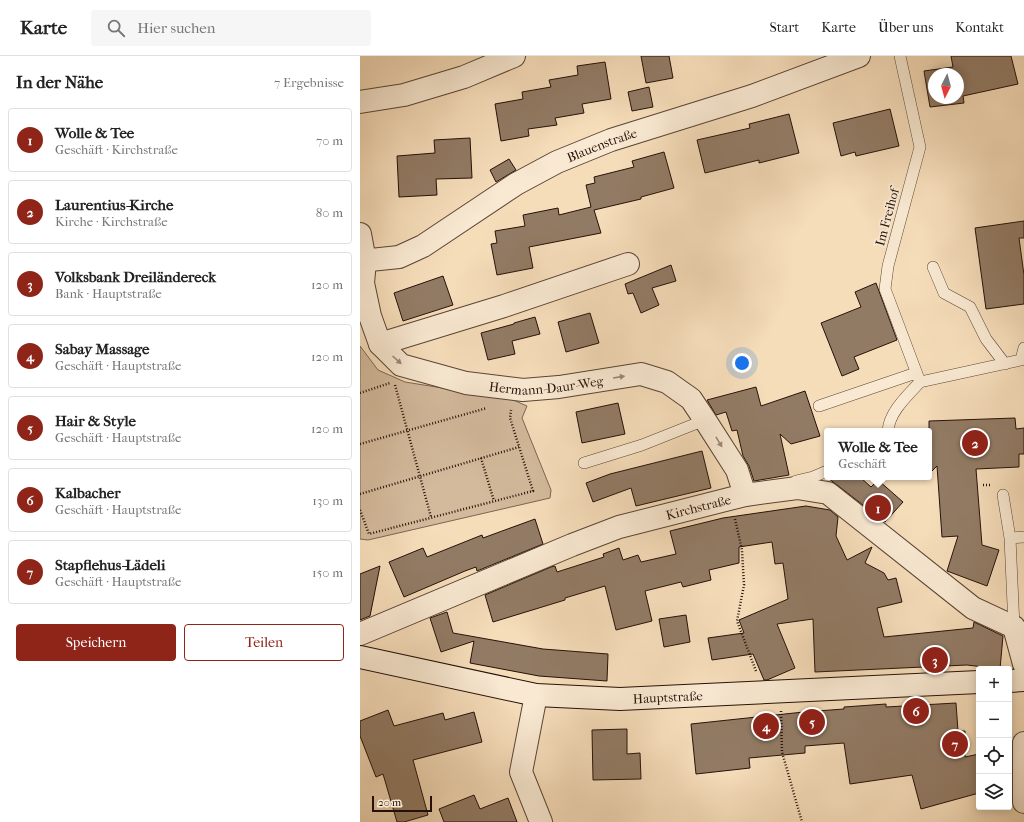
<!DOCTYPE html>
<html lang="de">
<head>
<meta charset="utf-8">
<style>
	:root { --surface:#fff; --page:#f6f6f6; --text:#222; --muted:#767676; --line:#e0e0e0; --accent:#8f2418 }
	body { margin:0; font-family:"IM FELL French Canon",serif; background:var(--page); color:var(--text) }
	.controls { position:absolute; right:12px; bottom:12px; display:grid; overflow:hidden; border-radius:4px; box-shadow:0 2px 10px #0003 }
	.controls button { width:36px; height:36px; display:grid; place-items:center; padding:0; border:0; border-bottom:1px solid var(--line); background:var(--surface); color:var(--text); font:20px sans-serif }
	.compass { position:absolute; left:568px; top:12px; width:36px; height:36px; border-radius:50%; background:var(--surface); box-shadow:0 2px 10px #0003; rotate:186deg }
	.scale { position:absolute; left:12px; bottom:10px; width:60px; box-sizing:border-box; padding-left:4px; border:2px solid #261109; border-top:0; font-size:11px; line-height:14px; white-space:nowrap; color:#261109; -webkit-text-stroke:3px #f9e9d2; paint-order:stroke }
	.you { position:absolute; left:382px; top:307px; width:14px; height:14px; margin:-10px; border:3px solid #fff; border-radius:50%; background:#1a73e8; box-shadow:0 0 0 6px #1a73e833 }
	.badge { display:grid; place-items:center; width:26px; height:26px; border-radius:50%; background:var(--accent); color:#fff; font-size:13px; font-weight:700 }
	.pin { position:absolute; translate:-50% -50%; border:2px solid #fff; box-shadow:0 1px 4px #0006 }
	.popup { position:absolute; left:464px; top:372px; width:108px; height:52px; box-sizing:border-box; display:grid; place-content:center; border-radius:4px; background:var(--surface); filter:drop-shadow(0 1px 3px #0005); font-size:13px; white-space:nowrap; color:var(--muted) }
	.popup b { font-size:15px; color:var(--text) }
	.popup::after { content:''; position:absolute; left:50%; top:100%; margin-left:-8px; border:8px solid transparent; border-top-color:var(--surface) }
	.list { margin:0; padding:0; list-style:none }
	h2 { display:flex; justify-content:space-between; align-items:center; height:52px; margin:0; padding:0 16px; font-size:17px }
	h2 small { font-size:13px; font-weight:400; color:var(--muted) }
	.list li { display:grid; grid-template-columns:26px 1fr auto; gap:12px; align-items:center; box-sizing:border-box; height:64px; margin:0 8px 8px; padding:0 8px; border:1px solid var(--line); border-radius:4px }
	.list b { display:block; font-size:15px; white-space:nowrap }
	.list p { margin:0; font-size:13px; white-space:nowrap; color:var(--muted) }
	.list em { font-size:13px; font-style:normal; color:var(--muted) }
	.actions { display:flex; gap:8px; padding:12px 16px }
	.actions a { flex:1; padding:9px 0; border:1px solid var(--accent); border-radius:4px; text-align:center; font-size:14px; color:var(--accent) }
	.actions .main { background:var(--accent); color:#fff }
	.icon { flex:none; width:22px; height:22px; fill:none; stroke:currentColor; stroke-width:2; stroke-linecap:round; stroke-linejoin:round }
	.map { position:relative; flex:none; width:664px; height:766px; overflow:hidden }
	header { display:flex; align-items:center; gap:24px; box-sizing:border-box; height:56px; padding:0 20px; background:var(--surface); border-bottom:1px solid var(--line) }
	header strong { font-size:19px }
	nav { display:flex; gap:22px; margin-inline-start:auto; font-size:14px }
	.search { width:280px; height:36px; background:var(--page); display:flex; align-items:center; gap:10px; box-sizing:border-box; padding:0 14px; border-radius:4px; color:var(--muted); font-size:15px }
	main { display:flex }
	aside { flex:1; background:var(--surface) }
	.map>svg:first-child { display:block }
	.green { fill:#d3ba9c; stroke:#7c6652 }
	.building { fill:#927b65; stroke:#261109; fill-rule:evenodd }
	.lines { fill:none; stroke-linecap:round; stroke-linejoin:round }
	.service-casing { stroke:#5a4435; stroke-width:12 }
	.minor-casing { stroke:#5a4435; stroke-width:24 }
	.secondary-casing { stroke:#261109; stroke-width:24 }
	.path { stroke:#261109; stroke-width:2.5; stroke-dasharray:1 2; stroke-linecap:butt }
	.service { stroke:#f9e9d2; stroke-width:11 }
	.minor { stroke:#f9e9d2; stroke-width:22 }
	.secondary { stroke:#f9e9d2; stroke-width:22 }
	.oneway { fill:#9a8878 }
	.labels { text-anchor:middle; dominant-baseline:central; stroke-width:3.5; stroke-linejoin:round; paint-order:stroke }
	.street-label { font-size:13px; fill:#261109; stroke:#f9e9d2 }
</style>
</head>
<body>
<header>
<strong>Karte</strong>
<div class="search"><svg class="icon" aria-label="search" viewBox="0 0 24 24"><circle cx="10" cy="10" r="6"/><path d="M15 15l6 6"/></svg>Hier suchen</div>
<nav><a>Start</a><a>Karte</a><a>Über uns</a><a>Kontakt</a></nav>
</header>
<main>
<aside>
<h2>In der Nähe<small>7 Ergebnisse</small></h2>
<ul class="list">
<li><span class="badge">1</span><div><b>Wolle &amp; Tee</b><p>Geschäft · Kirchstraße</p></div><em>70 m</em></li>
<li><span class="badge">2</span><div><b>Laurentius-Kirche</b><p>Kirche · Kirchstraße</p></div><em>80 m</em></li>
<li><span class="badge">3</span><div><b>Volksbank Dreiländereck</b><p>Bank · Hauptstraße</p></div><em>120 m</em></li>
<li><span class="badge">4</span><div><b>Sabay Massage</b><p>Geschäft · Hauptstraße</p></div><em>120 m</em></li>
<li><span class="badge">5</span><div><b>Hair &amp; Style</b><p>Geschäft · Hauptstraße</p></div><em>120 m</em></li>
<li><span class="badge">6</span><div><b>Kalbacher</b><p>Geschäft · Hauptstraße</p></div><em>130 m</em></li>
<li><span class="badge">7</span><div><b>Stapflehus-Lädeli</b><p>Geschäft · Hauptstraße</p></div><em>150 m</em></li>
</ul>
<div class="actions"><a class="main">Speichern</a><a>Teilen</a></div>
</aside>
<div class="map">
<svg width="664" height="766" viewBox="0 0 664 766">
	<rect width="100%" height="100%" fill="#f6ddba"/>
	<filter id="stains"><feTurbulence type="fractalNoise" baseFrequency=".005" numOctaves="4"/><feColorMatrix values="0 0 0 0 .2 0 0 0 0 .09 0 0 0 0 .02 0 0 0 .5 -.17"/></filter>
	<radialGradient id="worn" r=".72"><stop offset=".6" stop-color="#630" stop-opacity="0"/><stop offset="1" stop-color="#630" stop-opacity=".3"/></radialGradient>
	<path class="green" d="M0,290L18,314L45,326L151,343L167,350L162,362L191,434L190,442L8,484L0,483Z"/>
	<path class="building" d="M281,0H309L313,22L286,27Z
		M591,0H651L658,28L603,40L604,47L570,51L564,15L593,11ZM574,18H598V42H574Z
		M245,6L251,43L222,48L224,57L195,62L197,69L168,73L169,80L141,85L135,48L163,43L162,36L191,31L189,24L218,19L217,10Z
		M289,31L293,51L272,55L268,36Z
		M530,53L539,90L496,100L495,96L481,100L473,67Z
		M429,58L439,97L399,107V104L345,117L337,84L390,72L389,68Z
		M110,82L112,122L76,123L77,139L39,141L37,100L75,97L74,84Z
		M304,96L314,132L281,141V143L234,154L241,177L169,191L173,212L137,219L131,188L137,187L135,175L165,170L163,159L198,152L199,159L231,151L226,129L235,127L234,121L274,111L272,105Z
		M149,103L156,114L136,126L130,114Z
		M664,165V182H659L664,219V248L626,253L615,172Z
		M311,209L316,225L292,232L299,249L281,257L273,237L268,238L265,228Z
		M83,220L93,249L43,265L34,237Z
		M516,227L537,284L494,301L499,313L482,320L461,267L501,251L495,236Z
		M230,257L239,287L206,296L198,266Z
		M175,261L180,278L152,285L155,298L128,304L121,277L154,268V267Z
		M396,331L401,350L445,335L460,380L431,388L420,378L429,419L394,425L389,410L383,400L377,374L372,375L366,356L356,359L347,344Z
		M258,347L265,378L222,387L216,356Z
		M655,362L656,373L664,372V398H659V411L616,413L622,489L639,494L627,530L587,515L598,480L582,481L577,410L571,416V403H569V365Z
		M342,395L351,432L276,450L271,432L233,446L226,427L250,418Z
		M470,421H500L511,431L518,424L543,446L525,466L468,422Z
		M446,450L470,454L478,461L476,480L487,504L512,491L505,507L524,517L528,524L536,522L542,546L517,552L524,581L613,572L614,566L643,580L640,613L607,609L455,616L453,563L417,568L435,612L407,624H404L393,598L352,604L348,582L384,577L379,564L428,543L423,507L415,508L412,486L379,491V507L349,514L351,524L323,531L321,526L285,535L292,565L256,574L245,530L205,542V544L133,566L125,539L191,511L195,510L197,516L244,501L243,498L259,492L263,504L278,499L281,506L316,498L310,475L363,462Z
		M175,463L183,488L117,515L116,511L105,515L44,541L29,506L63,492L67,501L122,479L123,482Z
		M20,510L10,560L0,564V518Z
		M87,556L93,577L183,593L248,598L247,625L179,620L110,607L114,585L81,596L70,562Z
		M326,559L330,586L304,591L299,563Z
		M596,647L598,675H605V701L619,698V737L561,753L552,719L490,728L484,687L445,690V697L389,702L390,712L336,718L331,668L453,655L457,664V655L484,653V651L526,648V651Z
		M28,654L34,670L83,657L85,664L114,656L122,686L53,704L68,759L44,766H37L23,718L16,721L0,680V665Z
		M267,673V698L280,697L281,723L233,724L232,674Z
		M114,739L120,753L148,742L157,766H84L79,753Z"/>
	<g class="lines">
		<g class="service-casing">
			<path id="service" d="M540,0L560,91L528,210L525,233L560,326L661,304
				M573,211L584,237L610,251L626,283L645,308
				M661,304L664,292
				M459,350L556,317
				M528,375C529,356 548,339 560,326
				M224,407L282,389L345,364
				M437,430L436,425L453,421L467,415
				M643,439L650,482
				M654,571L650,482L664,481"/>
		</g>
		<g class="minor-casing">
			<g id="minor">
				<path d="M0,46L44,39L104,21L154,0"/>
				<path id="s1" d="M0,178L5,205L3,227L10,260L20,288L41,309L106,327L163,334L199,331L281,318L307,326L331,343L345,364L377,414L385,439"/>
				<path id="s2" d="M0,205L39,201L63,190L156,128L197,106L251,84L392,40L499,0"/>
				<path d="M20,288L144,250L268,208"/>
				<path id="s3" d="M0,578L212,489L259,471L385,439L437,432L468,437L613,552L654,571L664,608"/>
				<path d="M176,639L161,716L181,766"/>
				<path d="M664,687V746"/>
			</g>
		</g>
		<g class="secondary-casing">
			<g id="secondary">
				<path id="s4" d="M0,601L176,639L260,643L619,626"/>
				<path d="M649,625L664,624"/>
			</g>
		</g>
		<path class="path" d="M35,329L71,461
			M0,337L30,327
			M0,388L127,352
			M121,402L134,445
			M623,429H631
			M0,438L159,391
			M0,454L9,478L173,435L150,362L151,354
			M375,463L382,494L384,529L377,565L396,615
			M421,655L422,696L442,766"/>
		<use href="#service" class="service"/>
		<use href="#minor" class="minor"/>
		<use href="#secondary" class="secondary"/>
	</g>
	<defs><path id="oneway-solid" d="M-6-.8H1V-3.2L6.5 0L1 3.2V.8H-6Z"/></defs>
	<g class="oneway">
		<use href="#oneway-solid" transform="translate(37 304) rotate(42)"/>
		<use href="#oneway-solid" transform="translate(259 321) rotate(-9)"/>
		<use href="#oneway-solid" transform="translate(359 386) rotate(59)"/>
	</g>
	<g class="labels">
		<g class="street-label">
			<text stroke="none"><textPath href="#s2" startOffset="272">Blauenstraße</textPath></text>
			<text transform="translate(527 161) rotate(-75)">Im Freihof</text>
			<text stroke="none"><textPath href="#s1" startOffset="291">Hermann-Daur-Weg</textPath></text>
			<text stroke="none"><textPath href="#s3" startOffset="362">Kirchstraße</textPath></text>
			<text stroke="none"><textPath href="#s4" startOffset="312">Hauptstraße</textPath></text>
		</g>
	</g>
	<rect width="100%" height="100%" filter="url(#stains)"/>
	<rect width="100%" height="100%" fill="url(#worn)"/>
</svg>
<div class="controls">
<button>+</button>
<button>−</button>
<button><svg class="icon" aria-label="locate" viewBox="0 0 24 24"><circle cx="12" cy="12" r="6"/><path d="M12 2v4M12 18v4M2 12h4M18 12h4"/></svg></button>
<button><svg class="icon" aria-label="layers" viewBox="0 0 24 24"><path d="M12 4l9 5-9 5-9-5zM3 14l9 5 9-5"/></svg></button>
</div>
<svg class="compass" viewBox="-18 -18 36 36"><path d="M0-13l5 13h-10z" fill="#e53935"/><path d="M0 13l5-13h-10z" fill="#767676"/></svg>
<div class="scale">20 m</div>
<div class="you"></div>
<div class="pin badge" style="left:518px;top:452px">1</div>
<div class="popup"><b>Wolle &amp; Tee</b>Geschäft</div>
<div class="pin badge" style="left:615px;top:387px">2</div>
<div class="pin badge" style="left:575px;top:604px">3</div>
<div class="pin badge" style="left:406px;top:670px">4</div>
<div class="pin badge" style="left:452px;top:666px">5</div>
<div class="pin badge" style="left:556px;top:655px">6</div>
<div class="pin badge" style="left:595px;top:688px">7</div>
</div>
</main>
</body>
</html>
